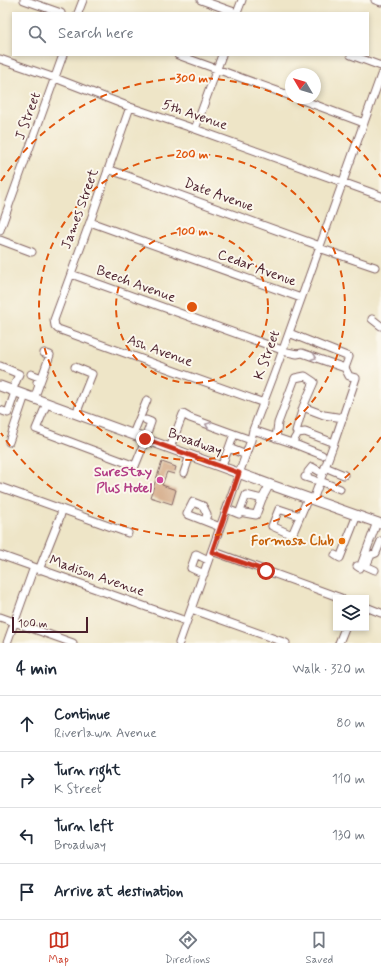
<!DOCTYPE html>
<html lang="en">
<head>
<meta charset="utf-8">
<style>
	:root { --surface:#fff; --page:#f6f6f7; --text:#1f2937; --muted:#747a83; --line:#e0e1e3; --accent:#c8321e }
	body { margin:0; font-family:Mynerve,sans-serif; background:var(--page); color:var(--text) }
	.controls { position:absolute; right:12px; bottom:12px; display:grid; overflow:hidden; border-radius:0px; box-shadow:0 2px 6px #0003 }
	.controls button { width:36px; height:36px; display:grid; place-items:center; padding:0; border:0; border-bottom:1px solid var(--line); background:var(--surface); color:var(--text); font:20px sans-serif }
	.compass { position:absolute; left:285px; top:68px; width:36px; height:36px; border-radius:50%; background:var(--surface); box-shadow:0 2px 6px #0003; rotate:308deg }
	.scale { position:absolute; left:12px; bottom:10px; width:76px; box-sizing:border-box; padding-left:4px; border:2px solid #4a1f2b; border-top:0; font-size:11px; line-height:14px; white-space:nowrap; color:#4a1f2b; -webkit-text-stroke:3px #fbf7ec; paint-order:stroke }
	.stop { position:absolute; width:12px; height:12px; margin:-9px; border:3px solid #c8321e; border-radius:50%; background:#fff }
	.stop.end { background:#c8321e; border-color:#fff; box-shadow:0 1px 4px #0008 }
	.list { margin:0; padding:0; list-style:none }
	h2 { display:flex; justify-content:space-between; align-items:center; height:52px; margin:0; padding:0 16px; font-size:17px }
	h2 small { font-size:13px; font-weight:400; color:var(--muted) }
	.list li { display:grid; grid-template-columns:26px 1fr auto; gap:12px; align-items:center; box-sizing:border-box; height:56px; padding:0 16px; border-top:1px solid var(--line) }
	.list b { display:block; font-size:15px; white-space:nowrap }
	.list p { margin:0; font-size:13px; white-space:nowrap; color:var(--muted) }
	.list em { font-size:13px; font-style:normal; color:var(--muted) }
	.icon { flex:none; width:22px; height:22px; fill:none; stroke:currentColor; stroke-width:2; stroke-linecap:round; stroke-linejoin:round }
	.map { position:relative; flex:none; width:381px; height:643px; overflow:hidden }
	.search { position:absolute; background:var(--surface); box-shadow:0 2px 6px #0003; left:12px; right:12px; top:12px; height:44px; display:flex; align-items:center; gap:10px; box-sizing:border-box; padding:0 14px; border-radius:0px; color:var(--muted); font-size:15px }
	.sheet { height:276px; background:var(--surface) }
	nav { display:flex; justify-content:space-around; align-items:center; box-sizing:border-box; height:56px; border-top:1px solid var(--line); background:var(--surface); font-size:11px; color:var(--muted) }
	nav a { display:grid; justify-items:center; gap:2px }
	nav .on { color:var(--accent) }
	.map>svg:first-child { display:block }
	.building { fill:#d0a37e }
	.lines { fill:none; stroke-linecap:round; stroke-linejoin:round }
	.minor-casing { stroke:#836462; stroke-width:9 }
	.major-casing { stroke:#836462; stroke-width:11 }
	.minor { stroke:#fff; stroke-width:7 }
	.major { stroke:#fff; stroke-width:9 }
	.oneway { stroke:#ae9aa0 }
	.route { stroke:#c8321e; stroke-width:5 }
	.ring { fill:none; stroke:#e0560e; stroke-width:2; stroke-dasharray:7 5 }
	.hotel-dot { fill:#d1479c; stroke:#fbf7ec; stroke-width:1.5 }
	.food-dot { fill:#e8710a; stroke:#fbf7ec; stroke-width:1.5 }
	.labels { text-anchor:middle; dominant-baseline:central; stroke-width:4; stroke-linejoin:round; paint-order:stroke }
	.street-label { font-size:14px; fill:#4a1f2b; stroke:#fbf7ec }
	.hotel-label { font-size:14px; font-weight:bold; fill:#b23c85; stroke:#fbf7ec; text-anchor:end }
	.food-label { font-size:14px; font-weight:bold; fill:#c56008; stroke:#fbf7ec; text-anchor:end }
	.centre { fill:#e0560e; stroke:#fbf7ec; stroke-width:2 }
	.ring-label { font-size:12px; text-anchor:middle; font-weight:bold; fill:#e0560e; stroke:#fbf7ec; stroke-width:4; stroke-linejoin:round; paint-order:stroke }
</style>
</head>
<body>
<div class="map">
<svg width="381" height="643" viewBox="0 0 381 643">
	<rect width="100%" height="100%" fill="#fbf7ec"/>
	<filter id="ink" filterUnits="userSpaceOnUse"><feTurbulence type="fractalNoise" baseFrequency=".025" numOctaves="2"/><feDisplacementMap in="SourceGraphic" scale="8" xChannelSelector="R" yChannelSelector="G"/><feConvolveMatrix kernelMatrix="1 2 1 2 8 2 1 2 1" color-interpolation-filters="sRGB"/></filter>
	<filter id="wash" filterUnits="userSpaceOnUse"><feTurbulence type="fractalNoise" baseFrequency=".012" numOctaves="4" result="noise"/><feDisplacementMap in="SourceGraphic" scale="16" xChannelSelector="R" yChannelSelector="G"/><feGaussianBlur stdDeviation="0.9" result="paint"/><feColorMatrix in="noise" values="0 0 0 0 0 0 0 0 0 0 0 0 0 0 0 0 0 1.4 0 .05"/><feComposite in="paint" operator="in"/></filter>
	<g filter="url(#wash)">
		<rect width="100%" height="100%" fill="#eee5c7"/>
		<g id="blocks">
			<path class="building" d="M162,462L176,467L174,474L167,472L162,485L176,490L172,504L150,497Z"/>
		</g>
	</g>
	<g filter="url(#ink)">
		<use href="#blocks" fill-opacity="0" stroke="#836462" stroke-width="1"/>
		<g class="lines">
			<g class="minor-casing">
				<path id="minor" d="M24,0L61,13
					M201,0L237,13
					M375,0L381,2
					M78,13L83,0
					M237,13L242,0
					M178,55L291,96
					M351,55L381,66
					M0,59L55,78L130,107L195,129L381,196
					M297,98L364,123
					M130,107L90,222L54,320L55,326L58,329L264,403
					M195,129L222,55
					M108,169L320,246
					M90,222L301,298
					M0,230L63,55
					M0,240L32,252
					M319,248L375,267
					M71,274L282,350
					M372,319L381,326
					M289,333L349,357L345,368L349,376L356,378L334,443
					M282,351L297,354L302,353L345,368
					M0,366L19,374L12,391
					M75,367L92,374L76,414
					M31,374L39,377L37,382
					M34,399L50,355L44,353
					M47,403L36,429L135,466L146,439
					M0,410L8,413L15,392
					M253,430L292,443L322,455
					M298,433L296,431L303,407L324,415L343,418
					M133,434L147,400
					M276,438L278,423L295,378L305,376L314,382L303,407
					M145,439L151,422L146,420
					M9,442L25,395
					M292,443L298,433L305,432L334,443L313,500
					M170,448L183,414L190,418L234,434
					M229,448L234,434L251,440
					M221,467L229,448L246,455
					M325,467L344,475
					M308,472L312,467L319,471
					M184,473L190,455
					M305,477L314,480
					M320,481L340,489
					M0,487L128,533
					M227,509L239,514L246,495L262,499L270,484
					M239,512L256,515L262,499
					M300,516L279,509L272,526L292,535L308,498
					M205,521L207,514L203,506L193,502L187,514L220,527
					M212,551L341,598
					M0,555L186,621
					M335,555L340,558L357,515
					M357,566L360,568L377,522
					M39,570L60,517L62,510
					M375,570L366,566L371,555L376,553L381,541
					M204,574L191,568L196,554L208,560
					M366,607L381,613
					M191,609L286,643
					M0,617L73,643
					M7,643L34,567
					M179,643L251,440L253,430L275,372L381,75
					M339,643L345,628"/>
			</g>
			<g class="major-casing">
				<path id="major" d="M0,386L271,485L381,524"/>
			</g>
			<use href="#minor" class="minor"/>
			<use href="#major" class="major"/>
		</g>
		<defs><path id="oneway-chevron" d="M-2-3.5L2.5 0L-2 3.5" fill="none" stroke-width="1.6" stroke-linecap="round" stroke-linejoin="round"/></defs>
		<g class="oneway">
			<use href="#oneway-chevron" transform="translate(314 357) rotate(20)"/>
			<use href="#oneway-chevron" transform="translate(208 425) rotate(-160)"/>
		</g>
	</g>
	<g class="lines" filter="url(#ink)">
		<path class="route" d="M145,439L239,473L212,552L266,571"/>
	</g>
	<g class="ring">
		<circle cx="192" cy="307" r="76"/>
		<circle cx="192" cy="307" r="153"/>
		<path d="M381 437A229 229 0 0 1 1 433M1 181A229 229 0 0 1 381 177"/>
	</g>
	<circle class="hotel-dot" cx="160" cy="480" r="4"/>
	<circle class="food-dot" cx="342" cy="541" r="4"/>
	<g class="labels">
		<g class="street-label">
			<text transform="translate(195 115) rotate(19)">5th Avenue</text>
			<text transform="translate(28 116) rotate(-70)">J Street</text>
			<text transform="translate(219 195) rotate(20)">Date Avenue</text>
			<text transform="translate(80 209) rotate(-70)">James Street</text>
			<text transform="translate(257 268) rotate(20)">Cedar Avenue</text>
			<text transform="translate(136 284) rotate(20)">Beech Avenue</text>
			<text transform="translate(160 351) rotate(20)">Ash Avenue</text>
			<text transform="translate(267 355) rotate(-70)">K Street</text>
			<text transform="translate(195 442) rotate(20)">Broadway</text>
			<text transform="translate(97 576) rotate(19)">Madison Avenue</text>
		</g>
		<g class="hotel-label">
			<text x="152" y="472">SureStay<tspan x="152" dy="16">Plus Hotel</tspan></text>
		</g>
		<g class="food-label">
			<text x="334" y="541">Formosa Club</text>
		</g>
	</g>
	<circle cx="192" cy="307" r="6" class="centre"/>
	<g class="ring-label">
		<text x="192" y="82">300 m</text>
		<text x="192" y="158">200 m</text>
		<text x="192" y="235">100 m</text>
	</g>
</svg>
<div class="controls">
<button><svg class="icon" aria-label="layers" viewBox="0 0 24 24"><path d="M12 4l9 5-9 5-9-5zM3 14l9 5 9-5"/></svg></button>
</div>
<svg class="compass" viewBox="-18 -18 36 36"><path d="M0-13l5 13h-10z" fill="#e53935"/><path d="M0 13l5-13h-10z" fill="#747a83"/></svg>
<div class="scale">100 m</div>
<div class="stop" style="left:266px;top:571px"></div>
<div class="stop end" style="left:145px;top:439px"></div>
<div class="search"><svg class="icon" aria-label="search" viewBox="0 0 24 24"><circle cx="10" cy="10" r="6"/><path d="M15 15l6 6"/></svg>Search here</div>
</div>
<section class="sheet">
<h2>4 min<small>Walk · 320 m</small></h2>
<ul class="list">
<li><svg class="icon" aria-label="ahead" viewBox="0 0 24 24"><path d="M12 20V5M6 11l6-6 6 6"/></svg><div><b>Continue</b><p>Riverlawn Avenue</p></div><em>80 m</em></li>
<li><svg class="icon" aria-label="right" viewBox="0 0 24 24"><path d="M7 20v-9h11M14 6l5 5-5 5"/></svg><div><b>Turn right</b><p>K Street</p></div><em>110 m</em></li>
<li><svg class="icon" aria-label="left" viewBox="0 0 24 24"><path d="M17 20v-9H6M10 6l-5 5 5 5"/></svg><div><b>Turn left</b><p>Broadway</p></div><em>130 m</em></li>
<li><svg class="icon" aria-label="arrive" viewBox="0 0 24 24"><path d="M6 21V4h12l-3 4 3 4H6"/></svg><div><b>Arrive at destination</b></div></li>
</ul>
</section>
<nav>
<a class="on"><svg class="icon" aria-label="map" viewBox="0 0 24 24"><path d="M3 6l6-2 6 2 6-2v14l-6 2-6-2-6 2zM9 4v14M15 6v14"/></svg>Map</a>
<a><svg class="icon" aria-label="directions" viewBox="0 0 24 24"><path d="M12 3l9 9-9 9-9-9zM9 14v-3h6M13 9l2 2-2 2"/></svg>Directions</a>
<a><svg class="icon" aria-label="saved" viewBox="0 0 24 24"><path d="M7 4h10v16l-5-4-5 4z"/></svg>Saved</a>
</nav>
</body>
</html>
